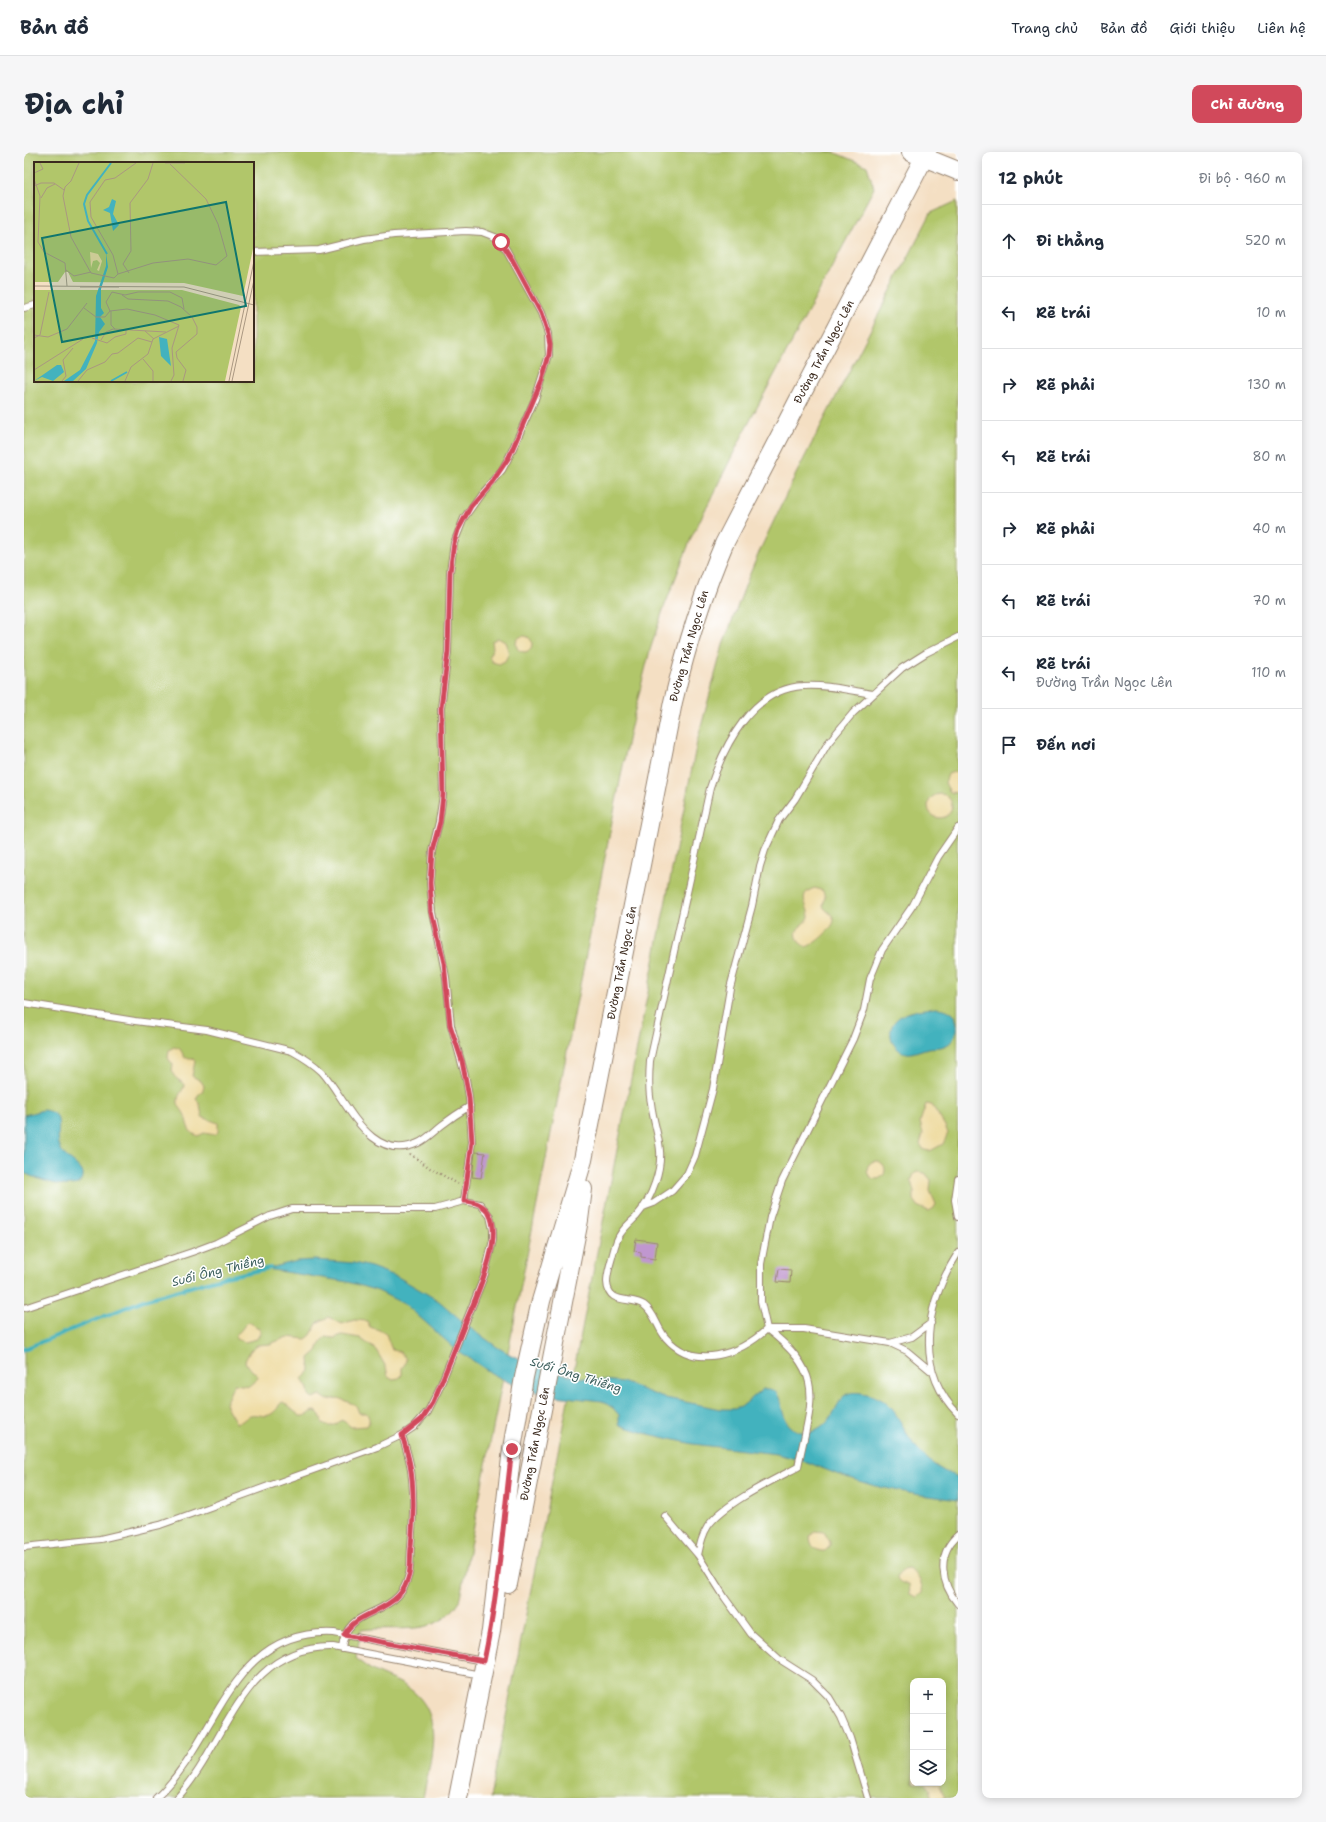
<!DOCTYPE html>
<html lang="vi">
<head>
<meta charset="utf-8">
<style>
	:root { --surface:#fff; --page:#f6f6f7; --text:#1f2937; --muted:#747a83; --line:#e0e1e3; --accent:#d1495b }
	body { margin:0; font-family:"Shantell Sans",sans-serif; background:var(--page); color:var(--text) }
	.controls { position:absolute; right:12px; bottom:12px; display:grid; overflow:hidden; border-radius:8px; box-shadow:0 2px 10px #0003 }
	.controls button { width:36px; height:36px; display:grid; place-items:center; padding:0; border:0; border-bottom:1px solid var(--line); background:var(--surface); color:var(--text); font:20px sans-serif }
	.stop { position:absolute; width:12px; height:12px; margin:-9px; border:3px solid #d1495b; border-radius:50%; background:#fff }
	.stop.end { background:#d1495b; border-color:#fff; box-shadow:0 1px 4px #0008 }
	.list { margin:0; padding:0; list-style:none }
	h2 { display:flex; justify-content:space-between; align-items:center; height:52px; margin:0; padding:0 16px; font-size:17px }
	h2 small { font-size:13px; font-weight:400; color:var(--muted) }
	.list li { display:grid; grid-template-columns:26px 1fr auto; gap:12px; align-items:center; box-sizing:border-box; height:72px; padding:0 16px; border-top:1px solid var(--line) }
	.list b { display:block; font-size:15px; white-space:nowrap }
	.list p { margin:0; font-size:13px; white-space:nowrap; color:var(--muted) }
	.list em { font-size:13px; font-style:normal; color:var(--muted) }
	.icon { flex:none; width:22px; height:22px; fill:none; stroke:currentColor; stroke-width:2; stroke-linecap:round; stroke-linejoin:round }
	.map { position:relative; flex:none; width:934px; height:1646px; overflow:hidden; border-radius:8px }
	header { display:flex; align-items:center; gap:24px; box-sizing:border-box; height:56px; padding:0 20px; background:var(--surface); border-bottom:1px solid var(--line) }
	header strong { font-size:19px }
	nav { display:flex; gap:22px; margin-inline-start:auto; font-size:14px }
	.intro { display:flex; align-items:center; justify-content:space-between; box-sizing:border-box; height:96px; padding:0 24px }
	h1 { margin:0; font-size:28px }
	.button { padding:10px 18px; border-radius:8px; background:var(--accent); color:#fff; font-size:14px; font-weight:700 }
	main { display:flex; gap:24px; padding:0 24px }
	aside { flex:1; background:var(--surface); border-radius:8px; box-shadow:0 2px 10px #0003 }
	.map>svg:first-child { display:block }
	.green { fill:#b1c66a; stroke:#767844; fill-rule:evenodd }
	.sand { fill:#eeda9e; stroke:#94825e }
	.water { fill:#43b2be; stroke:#3f6e6e }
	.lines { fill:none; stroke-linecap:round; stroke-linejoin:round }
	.stream { stroke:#43b2be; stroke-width:4 }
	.building { fill:#c097cf }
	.lane-casing { stroke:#988470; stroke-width:8 }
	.secondary-casing { stroke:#988470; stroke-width:20 }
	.path { stroke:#988470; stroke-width:2.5; stroke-dasharray:1 3; stroke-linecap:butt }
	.lane { stroke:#fff; stroke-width:6 }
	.secondary { stroke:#fff; stroke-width:18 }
	.route { stroke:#d1495b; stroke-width:5 }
	.labels { text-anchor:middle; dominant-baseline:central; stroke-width:3; stroke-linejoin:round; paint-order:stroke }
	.street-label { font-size:11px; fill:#3b2a1e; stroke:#fff }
	.water-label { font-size:12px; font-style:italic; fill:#3e605e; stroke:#fff }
	.inset-river { fill:none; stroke:#43b2be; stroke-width:2 }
	.inset-road { fill:none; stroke:#aa9781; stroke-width:1 }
	.view { fill:#0f766e; fill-opacity:0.15; stroke:#0f766e; stroke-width:2 }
	.inset-edge { fill:none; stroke:#3b2a1e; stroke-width:2 }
</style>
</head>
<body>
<header>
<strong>Bản đồ</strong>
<nav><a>Trang chủ</a><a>Bản đồ</a><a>Giới thiệu</a><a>Liên hệ</a></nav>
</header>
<div class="intro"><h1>Địa chỉ</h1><a class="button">Chỉ đường</a></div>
<main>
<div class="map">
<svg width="934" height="1646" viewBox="0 0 934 1646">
	<rect width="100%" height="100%" fill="#fff"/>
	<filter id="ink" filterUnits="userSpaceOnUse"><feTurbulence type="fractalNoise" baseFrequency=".025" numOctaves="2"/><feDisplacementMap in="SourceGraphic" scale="8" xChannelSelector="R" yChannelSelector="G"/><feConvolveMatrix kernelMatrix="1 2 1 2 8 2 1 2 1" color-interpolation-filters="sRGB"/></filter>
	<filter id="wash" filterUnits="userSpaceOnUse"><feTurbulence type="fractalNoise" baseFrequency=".012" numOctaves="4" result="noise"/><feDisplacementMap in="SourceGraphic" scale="16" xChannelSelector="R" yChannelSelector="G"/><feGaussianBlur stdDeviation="0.9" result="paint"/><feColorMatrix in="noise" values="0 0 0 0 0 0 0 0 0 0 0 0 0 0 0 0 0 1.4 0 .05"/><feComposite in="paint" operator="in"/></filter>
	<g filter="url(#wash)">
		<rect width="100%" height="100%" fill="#f4dfc3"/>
		<path class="green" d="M0,0H809L843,14L850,36L721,278L668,384L639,458L626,498L606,578L435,1450C412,1487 374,1473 337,1478L332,1506C345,1519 358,1523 374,1530C425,1555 407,1602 399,1646H0ZM11,11H229V229H11Z
			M933,49L934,1646H466L673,590L699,493L723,429L736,398L772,322L907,61ZM889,1529H919V1631H889Z"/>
		<path class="sand" d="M492 492a8 8 0 1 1 16 0a8 8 0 1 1-16 0Z
			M474,486L481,490L485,501L481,509L475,512L468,510L465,504L469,496L468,489Z
			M930,620L934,622V641L926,640L921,631L924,622Z
			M904 654a12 12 0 1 1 24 0a12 12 0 1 1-24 0Z
			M791,736L799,739L801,745L799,754C802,760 809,761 810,768C810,776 789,794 781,795L775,790C767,774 780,776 785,765C785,754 771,742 791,736Z
			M150,895L156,897L161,906H168L171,909L168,924L177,929L180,934L178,940L174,943L172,947L176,952L178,965L194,971V980L191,983L180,981L174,984C163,980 164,973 161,964C159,957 153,956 154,947C155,941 160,938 160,932C153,926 146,925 149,913L144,906L145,898Z
			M902,952L908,953L921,974L924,981L919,992L906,999L900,998L896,992L899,982L896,970Z
			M843 1018a9 9 0 1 1 18 0a9 9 0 1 1-18 0Z
			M893,1020L901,1021L907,1028L906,1039L912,1052L910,1056L905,1059L895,1055L890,1048V1040L887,1029L890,1022Z
			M305,1165L318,1172L330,1168L343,1169L346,1175L355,1178L362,1182L368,1198L376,1200L382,1207L381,1212L378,1216V1223L375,1226L369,1227L364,1224L362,1215L352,1198L336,1186L318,1183L310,1186L301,1185L297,1189L293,1199L285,1206L286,1219L278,1227L284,1237L285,1244L290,1246L296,1243L304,1248L314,1246L332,1253L335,1261H342C346,1265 346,1270 343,1274L327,1275L321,1270L317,1268C312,1274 304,1277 298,1270L296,1263L292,1259C286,1259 283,1265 276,1264L259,1250C254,1252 255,1256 251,1259C243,1268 235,1261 226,1263L217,1270L212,1271L201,1252L210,1232L225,1234L234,1226C233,1219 223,1218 221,1209L226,1199L233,1193L246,1192L263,1185L282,1187L287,1183L294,1170Z
			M225,1170L236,1177V1181L233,1187L221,1190L212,1187V1182C219,1179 219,1172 225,1170Z
			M790,1379L800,1380L806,1390V1394L801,1399C792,1400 786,1394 786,1384Z
			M884,1416C892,1420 900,1432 898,1441L893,1445L886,1442L885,1432C882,1431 878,1433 875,1430C869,1424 879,1416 884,1416Z
			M900,1631H915L921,1646H907V1638Z"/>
		<path class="water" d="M912,856C919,856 926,858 931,864C934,875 933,890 920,894C916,896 910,895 905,896C899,897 893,900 887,901C873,903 863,887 868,874C874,859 899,857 912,856Z
			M19,958C44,961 30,980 36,995C40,1007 53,1010 59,1021C62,1046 10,1026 0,1021V963Z
			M291,1108L330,1111L347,1115L374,1125L415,1149L444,1174L473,1195L489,1204L524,1218L558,1226L599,1230L637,1245L696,1257H710L717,1255L739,1237C766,1234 749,1269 774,1279C787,1284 800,1276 807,1265C818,1248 816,1236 843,1242C871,1248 875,1271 889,1291C900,1306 915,1319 934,1325V1348L890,1342L851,1334L815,1323L783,1310L753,1302L669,1292L620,1281L595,1273V1263L589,1256L578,1249L522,1243L488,1232L467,1221L429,1195L382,1153L354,1139L324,1130L242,1117L273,1109Z"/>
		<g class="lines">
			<path class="stream" d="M0,1197L120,1148L201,1125L246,1116"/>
		</g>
		<g id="blocks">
			<path class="building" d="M451,1000L461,1001L457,1026L448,1025Z
				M612,1087L633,1090L631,1107L617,1105V1100L610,1099Z
				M755,1117L767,1118L766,1131L753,1130Z"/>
		</g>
	</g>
	<g filter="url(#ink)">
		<use href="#blocks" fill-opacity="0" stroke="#988470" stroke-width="1"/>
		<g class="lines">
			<g class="lane-casing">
				<path id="lane" d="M229,100L295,98L340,87L370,83L442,79L458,80L471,85L482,97L517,161L524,182L525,203L511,247L485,305L478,318L457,342L440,366L430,391L426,420L424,500L417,556L419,643L415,670L408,699L406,731L409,760L422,825L427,873L442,927L445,945L448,990L440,1049
					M0,156L11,153
					M849,542C827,539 802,532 779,534C728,537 700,593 686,636L626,909C625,923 624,937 627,951C631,983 643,997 631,1031C627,1043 620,1056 612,1065C607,1070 601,1075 597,1081C591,1089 590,1099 587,1109C585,1116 583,1123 583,1130C584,1154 608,1144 620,1153C631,1161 633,1176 642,1186C671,1219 716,1202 743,1177L737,1150V1112L746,1065L758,1029L829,887L840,858L846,827L858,798L889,753L914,705L934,676
					M0,851L111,869L183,878L268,899C279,905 289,911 298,920C322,946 345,1013 394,991C403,987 410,979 418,973C427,966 436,960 446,954
					M934,1027L931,1048L934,1065
					M619,1055L630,1051L648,1039L663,1022L671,1004L689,937L706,836L728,754L736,714L741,698L755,668L771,647L804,591L829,561L878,516L902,501L934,485
					M934,1101C902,1151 889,1216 934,1262
					M0,1156L168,1100L192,1091L246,1064L268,1057H411L440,1049L456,1052L466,1064L469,1078V1088L461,1122L415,1237L404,1259L390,1275L378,1283L353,1295L136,1373L76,1387L0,1395
					M743,1177H780L866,1191L888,1185L907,1171
					M866,1191L883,1199L907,1219
					M641,1364L674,1403L701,1446L727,1482L755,1507L788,1528L805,1545L817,1565L826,1586L844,1646
					M934,1383C912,1402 917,1432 934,1452
					M674,1403C676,1393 678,1383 684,1374C699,1352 749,1328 774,1315C787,1248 804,1224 743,1177
					M318,1497C321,1459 354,1465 374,1444C380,1438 383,1430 385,1422C387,1413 386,1404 387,1395C389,1368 391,1339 386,1312C384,1302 381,1293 378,1283
					M132,1646C195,1589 204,1476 310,1481L459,1509
					M153,1646C204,1591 218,1493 309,1495L457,1523"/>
			</g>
			<g class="secondary-casing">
				<path id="secondary" d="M887,0L934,19
					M484,1432L555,1068L559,1037
					M434,1646L467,1479L488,1297L500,1225L517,1149L559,1008L649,550C662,496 678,443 700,392L903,0"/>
			</g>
			<path class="path" d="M386,1002L406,1016L434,1032"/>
			<use href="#lane" class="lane"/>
			<use href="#secondary" class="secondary"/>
		</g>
	</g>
	<g class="lines" filter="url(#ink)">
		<path class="route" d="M477,90L488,107L517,161L524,182L526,193L525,203L518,228L485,305L468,330L447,354L434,378L430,391L426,420L424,500L417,556L419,643L416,670L408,699L406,731L408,760L420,811L426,873L438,909L445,945L448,990L440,1049C500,1051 451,1146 440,1174C430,1199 420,1225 409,1250L398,1267L378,1283C381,1293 384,1302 386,1313C391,1339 389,1368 387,1395C386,1404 387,1414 385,1423C383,1431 380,1438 374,1444C358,1461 332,1461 320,1483L460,1509C475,1439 479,1368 488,1297"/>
	</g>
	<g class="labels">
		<g class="street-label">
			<text transform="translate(800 200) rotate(-62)">Đường Trần Ngọc Lên</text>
			<text transform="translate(665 494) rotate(-74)">Đường Trần Ngọc Lên</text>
			<text transform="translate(598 811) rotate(-79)">Đường Trần Ngọc Lên</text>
			<text transform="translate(511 1292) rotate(-79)">Đường Trần Ngọc Lên</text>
		</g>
		<g class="water-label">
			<text transform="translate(194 1119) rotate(-14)">Suối Ông Thiềng</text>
			<text transform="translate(552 1223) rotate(17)">Suối Ông Thiềng</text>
		</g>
	</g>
	<g transform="translate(10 10)">
		<rect width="220" height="220" fill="#f4dfc3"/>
		<path d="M0,1H220V82L209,134L150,121L39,120L34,110H31L24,120H0ZM0,128H148L205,143L207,145L191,219H0Z" fill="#b1c66a"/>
		<path d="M56,90L64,92L68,99L65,109L63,108L66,101L63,98L59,99L57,106Z" fill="#eeda9e"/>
		<path d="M78,37L82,39L79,52L85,63L79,69L76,51L69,48L75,45ZM72,91L74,105L67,127V146L70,151L66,155L71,162L65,170L63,181L52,207L39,219H30L46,208L61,179L62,134L72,104ZM125,175L133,177L137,204L127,194ZM23,203H27L30,210L19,219L8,215L0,219Z" fill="#43b2be"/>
		<path class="inset-river" d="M73,92L54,59L50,42L53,33L77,1M77,219L93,210"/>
		<path class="inset-road" d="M45,1L37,19L31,25L29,34L37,75L57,111L80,116L84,112L79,93L57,55L56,40L71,18L81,16L102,1M131,1H151M0,11L9,7L6,1M0,17L6,34L4,80L10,90L31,101L33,124M0,24L7,21H20L30,28M7,36L13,26L21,22M32,108L40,114L57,110M95,111L89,102L97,89L96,41L114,17L119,1M84,112L119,101L154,97L182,103L193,94L184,62L172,37L136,2M0,124L150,125L220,143M46,125H85M88,133L94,137L134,139L147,145L158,155L163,165V172L142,190L143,196L152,208L149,219M50,146L62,155H71L76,149M77,149V163L81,167M111,169L120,177M0,173L14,175L33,167L53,141M0,176L6,173L15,130M58,176L73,181L81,175L92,172V168M67,178L72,170L79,167L132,170M109,197L119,209V219M0,208L49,177M28,219L32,214L29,198L39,186M44,219L53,208L71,200L78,192L84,191L104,176L118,180M91,219L97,205L114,192L119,177L145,164M137,219L140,213L138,186L145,163L121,153L93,147L76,149L72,140L78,130L91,133L104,130H136L148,136L150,147M195,219L220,99M198,219L220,118"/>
		<path class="view" d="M192,40L212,144L28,180L8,76Z"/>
		<rect width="220" height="220" class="inset-edge"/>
	</g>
</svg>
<div class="controls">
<button>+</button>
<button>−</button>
<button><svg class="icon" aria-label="layers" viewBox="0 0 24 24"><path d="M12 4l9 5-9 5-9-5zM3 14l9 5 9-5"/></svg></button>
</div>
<div class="stop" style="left:477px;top:90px"></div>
<div class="stop end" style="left:488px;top:1297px"></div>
</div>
<aside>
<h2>12 phút<small>Đi bộ · 960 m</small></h2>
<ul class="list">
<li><svg class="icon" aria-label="ahead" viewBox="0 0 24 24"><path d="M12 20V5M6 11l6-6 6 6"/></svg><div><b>Đi thẳng</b></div><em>520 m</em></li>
<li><svg class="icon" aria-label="left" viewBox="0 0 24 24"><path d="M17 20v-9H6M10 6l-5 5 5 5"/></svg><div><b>Rẽ trái</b></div><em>10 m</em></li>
<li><svg class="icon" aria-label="right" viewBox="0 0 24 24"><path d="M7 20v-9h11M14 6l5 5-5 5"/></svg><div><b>Rẽ phải</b></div><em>130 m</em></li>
<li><svg class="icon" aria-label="left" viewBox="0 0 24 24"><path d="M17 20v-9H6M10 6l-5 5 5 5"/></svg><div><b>Rẽ trái</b></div><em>80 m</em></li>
<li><svg class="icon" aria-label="right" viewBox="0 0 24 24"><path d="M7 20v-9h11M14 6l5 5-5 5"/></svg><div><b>Rẽ phải</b></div><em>40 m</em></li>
<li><svg class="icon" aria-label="left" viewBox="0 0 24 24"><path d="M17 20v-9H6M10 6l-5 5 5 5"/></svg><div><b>Rẽ trái</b></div><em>70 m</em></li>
<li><svg class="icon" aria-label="left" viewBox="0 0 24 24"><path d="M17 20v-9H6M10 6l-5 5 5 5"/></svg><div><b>Rẽ trái</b><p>Đường Trần Ngọc Lên</p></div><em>110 m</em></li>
<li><svg class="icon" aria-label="arrive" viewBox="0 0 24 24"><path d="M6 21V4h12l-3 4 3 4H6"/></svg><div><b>Đến nơi</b></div></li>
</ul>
</aside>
</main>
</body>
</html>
